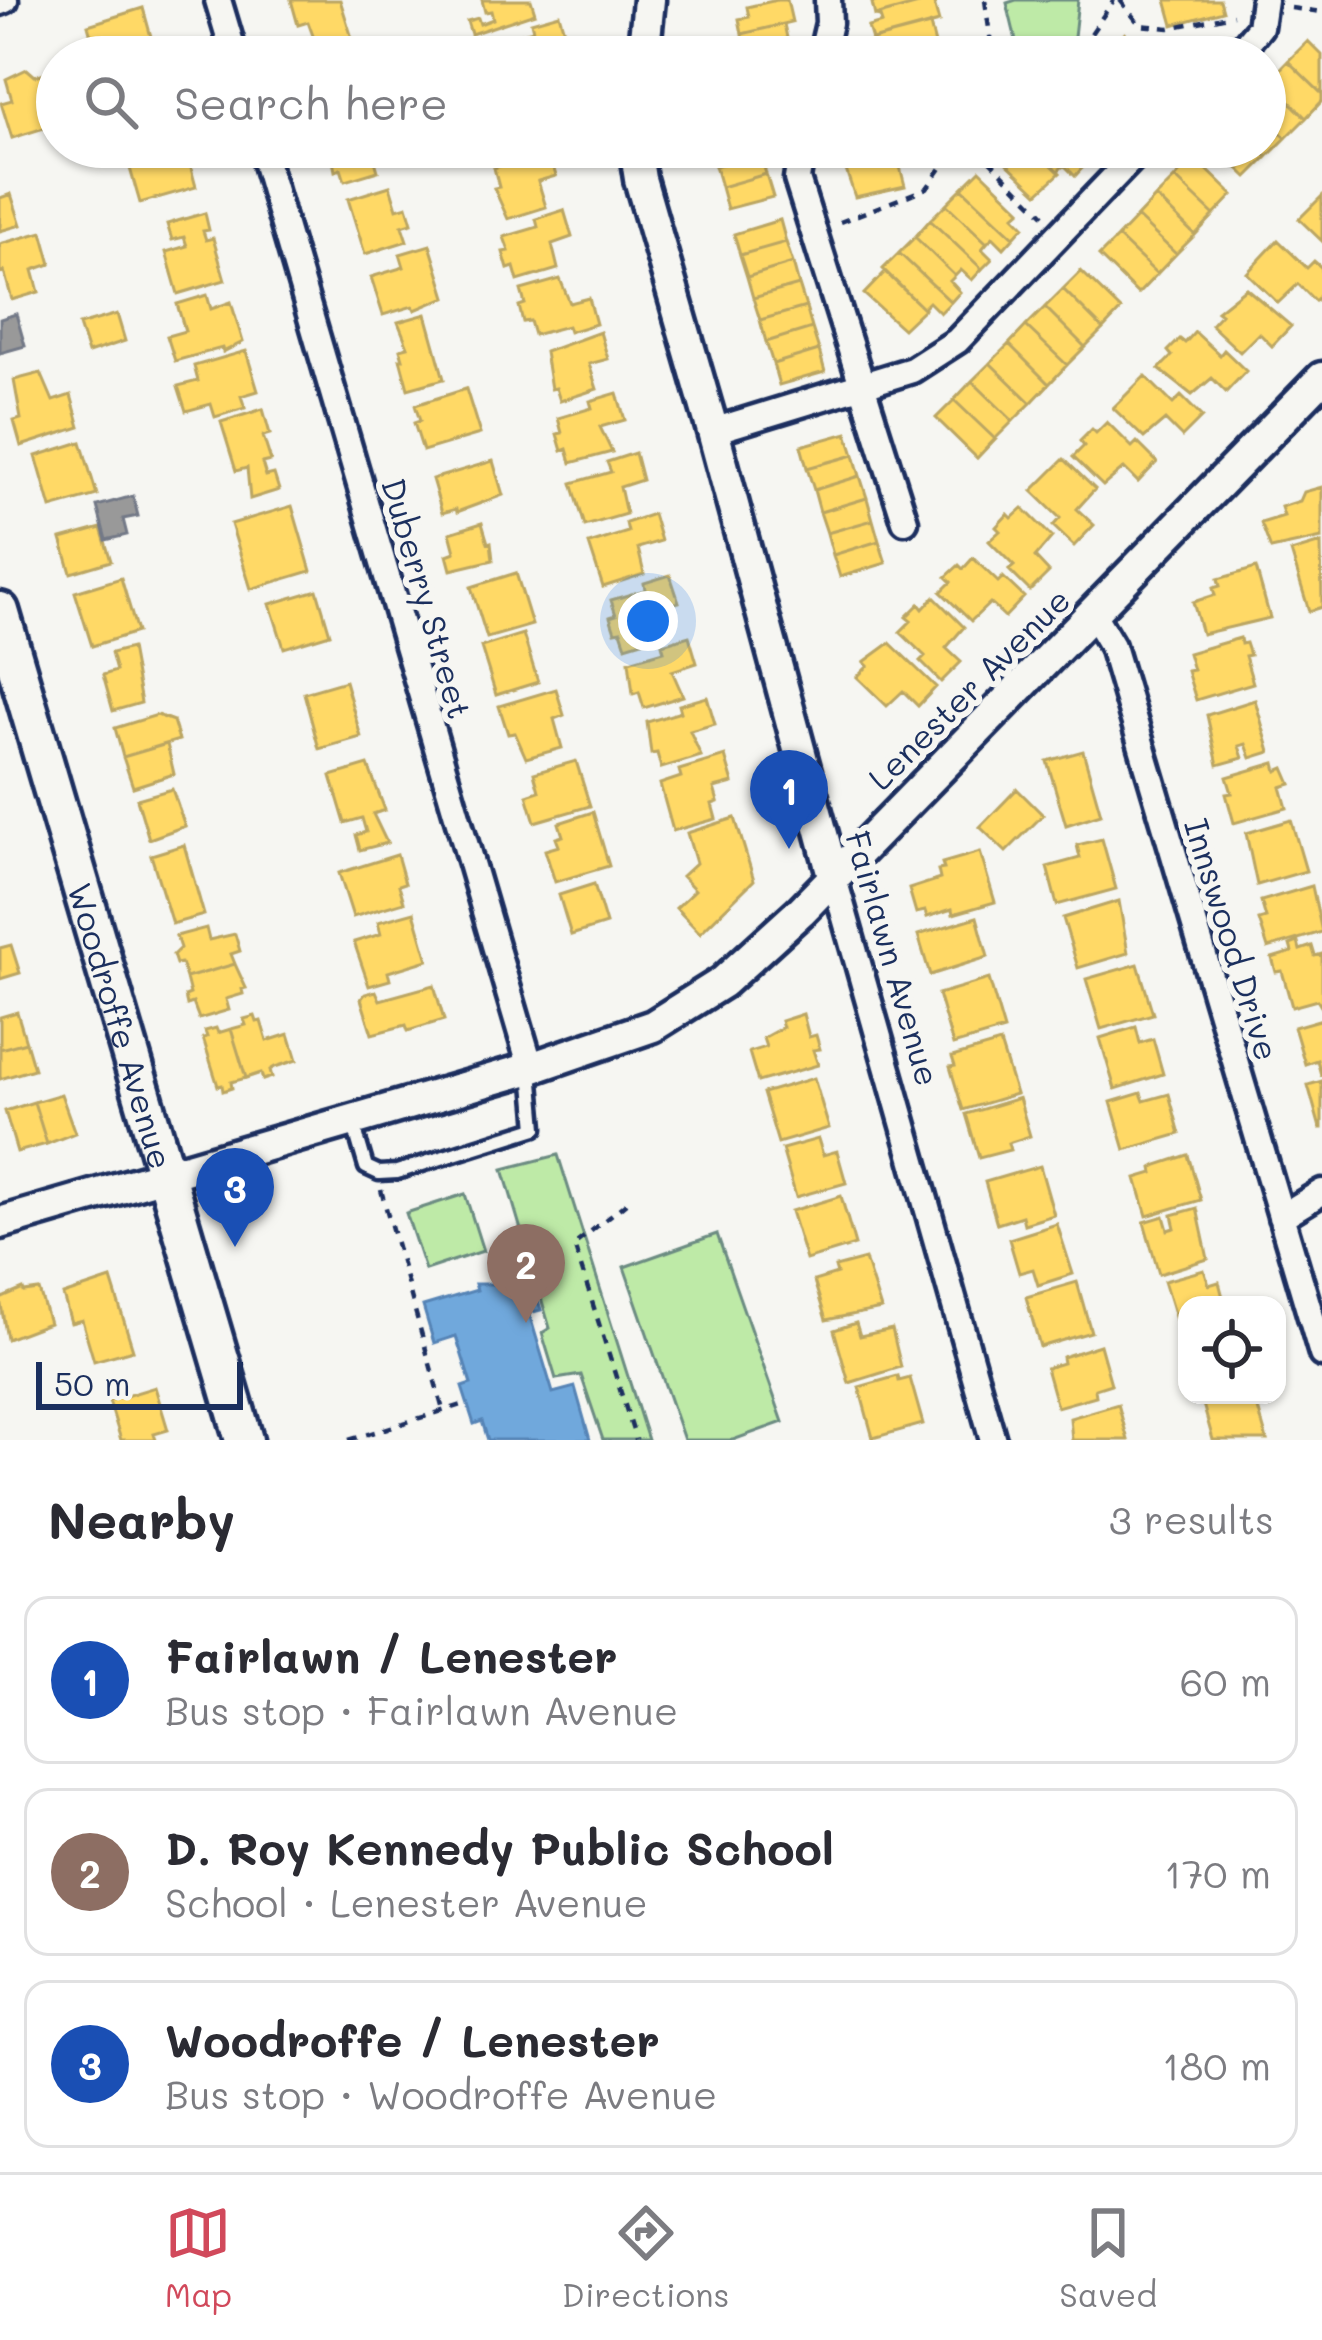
<!DOCTYPE html>
<html lang="en">
<head>
<meta charset="utf-8">
<style>
	:root { --surface:#fff; --page:#f7f7f7; --text:#2b2b33; --muted:#7c7c81; --line:#e1e1e2; --accent:#d1495b }
	body { margin:0; font-family:Mali,sans-serif; background:var(--page); color:var(--text) }
	.controls { position:absolute; right:36px; bottom:36px; display:grid; overflow:hidden; border-radius:24px; box-shadow:0 3px 9px #0004 }
	.controls button { width:108px; height:108px; display:grid; place-items:center; padding:0; border:0; border-bottom:3px solid var(--line); background:var(--surface); color:var(--text); font:60px sans-serif }
	.scale { position:absolute; left:36px; bottom:30px; width:207px; box-sizing:border-box; padding-left:12px; border:6px solid #1b2f5e; border-top:0; font-size:33px; line-height:42px; white-space:nowrap; color:#1b2f5e; -webkit-text-stroke:9px #f6f6f2; paint-order:stroke }
	.you { position:absolute; left:648px; top:621px; width:42px; height:42px; margin:-30px; border:9px solid #fff; border-radius:50%; background:#1a73e8; box-shadow:0 0 0 18px #1a73e833 }
	.badge { display:grid; place-items:center; width:78px; height:78px; border-radius:50%; background:var(--accent); color:#fff; font-size:39px; font-weight:700 }
	.pin { position:absolute; translate:-50% -99px; filter:drop-shadow(0 3px 6px #0008) }
	.pin::after { content:''; position:absolute; top:63px; width:42px; height:36px; background:inherit; clip-path:polygon(0 0,100% 0,50% 100%) }
	.list { margin:0; padding:0; list-style:none }
	h2 { display:flex; justify-content:space-between; align-items:center; height:156px; margin:0; padding:0 48px; font-size:51px }
	h2 small { font-size:39px; font-weight:400; color:var(--muted) }
	.list li { display:grid; grid-template-columns:78px 1fr auto; gap:36px; align-items:center; box-sizing:border-box; height:168px; margin:0 24px 24px; padding:0 24px; border:3px solid var(--line); border-radius:24px }
	.list b { display:block; font-size:45px; white-space:nowrap }
	.list p { margin:0; font-size:39px; white-space:nowrap; color:var(--muted) }
	.list em { font-size:39px; font-style:normal; color:var(--muted) }
	.icon { flex:none; width:66px; height:66px; fill:none; stroke:currentColor; stroke-width:2; stroke-linecap:round; stroke-linejoin:round }
	.map { position:relative; flex:none; width:1322px; height:1440px; overflow:hidden }
	.search { position:absolute; background:var(--surface); box-shadow:0 3px 9px #0004; left:36px; right:36px; top:36px; height:132px; display:flex; align-items:center; gap:30px; box-sizing:border-box; padding:0 42px; border-radius:66px; color:var(--muted); font-size:45px }
	.sheet { height:732px; background:var(--surface) }
	nav { display:flex; justify-content:space-around; align-items:center; box-sizing:border-box; height:168px; border-top:3px solid var(--line); background:var(--surface); font-size:33px; color:var(--muted) }
	nav a { display:grid; justify-items:center; gap:6px }
	nav .on { color:var(--accent) }
	.map>svg:first-child { display:block }
	.green { fill:#beeaa7; stroke:#6c8c82; stroke-width:3 }
	.homes { fill:#ffd966; stroke:#bba664; stroke-width:3 }
	.schools { fill:#6fa8dc; stroke:#5684b6; stroke-width:3 }
	.industry { fill:#999; stroke:#737987; stroke-width:3 }
	.lines { fill:none; stroke-linecap:round; stroke-linejoin:round }
	.service-casing { stroke:#1b2f5e; stroke-width:21 }
	.minor-casing { stroke:#1b2f5e; stroke-width:33 }
	.tertiary-casing { stroke:#1b2f5e; stroke-width:39 }
	.secondary-casing { stroke:#1b2f5e; stroke-width:45 }
	.path { stroke:#1b2f5e; stroke-width:4.5; stroke-dasharray:9 9; stroke-linecap:butt }
	.service { stroke:#f6f6f2; stroke-width:12 }
	.minor { stroke:#f6f6f2; stroke-width:24 }
	.tertiary { stroke:#f6f6f2; stroke-width:30 }
	.secondary { stroke:#f6f6f2; stroke-width:36 }
	.labels { text-anchor:middle; dominant-baseline:central; stroke-width:12; stroke-linejoin:round; paint-order:stroke }
	.street-label { font-size:33px; fill:#1b2f5e; stroke:#f6f6f2 }
</style>
</head>
<body>
<div class="map">
<svg width="1322" height="1440" viewBox="0 0 1322 1440">
	<rect width="100%" height="100%" fill="#f6f6f2"/>
	<filter id="ink" filterUnits="userSpaceOnUse"><feTurbulence type="fractalNoise" baseFrequency=".00833" numOctaves="2"/><feDisplacementMap in="SourceGraphic" scale="24" xChannelSelector="R" yChannelSelector="G"/><feConvolveMatrix kernelMatrix="1 2 1 2 8 2 1 2 1" color-interpolation-filters="sRGB"/></filter>
	<g filter="url(#ink)">
		<path class="green" d="M1016,0H1078L1073,46L1020,57L1007,3Z
			M558,1155L648,1440H603L581,1375L556,1379L542,1333L550,1328L503,1169Z
			M465,1194L483,1251L425,1270L406,1213Z
			M717,1234L783,1422L733,1440H684L624,1267Z"/>
		<path class="homes" d="M291,0H340L358,57H308L306,48L316,44L308,22L298,25Z
			M482,0H531L535,13L471,34L467,21L478,18L480,24L493,19L491,11L485,12Z
			M777,0H787L792,22L742,34L739,19L749,17L747,7Z
			M882,0H933L875,16L872,3Z
			M933,0L939,22L872,40L868,27L882,23L880,17L875,16Z
			M1166,0H1220L1223,11L1173,25Z
			M143,8L153,44L97,57L88,25Z
			M559,14L567,41L542,49L548,57H498L504,54L499,40L533,30L531,22Z
			M784,24L789,47L741,57L737,42L744,41L742,34Z
			M930,25L936,48L900,57H865L864,52L878,48L872,40Z
			M1125,33L1150,57L1104,54Z
			M1308,41L1322,55V94L1288,61Z
			M1288,61L1322,94V101L1306,118L1269,81Z
			M27,69L35,76L51,71L57,93V124L12,138L1,103L12,100L6,79Z
			M1269,81L1306,118L1286,138L1265,117V85Z
			M1265,117L1286,138L1267,157L1256,147H1265Z
			M140,147H191L195,160L189,161L196,187L140,203L125,151Z
			M335,147H371L378,171L345,181L341,169L335,171L333,161L339,159Z
			M716,147H766L767,151L721,164Z
			M854,147H912L913,151L845,167L842,155L855,151Z
			M1012,147H1033L1060,173L1038,193L1001,158Z
			M1033,147H1067L1085,165L1075,176L1064,165L1058,171Z
			M1216,147H1256L1267,157L1247,177Z
			M548,149L556,176L538,181L546,207L508,219L494,188L499,187L494,168Z
			M760,153L766,174L721,187L715,166Z
			M897,155L905,186L855,197L845,167Z
			M1194,157L1233,195L1214,215L1175,178Z
			M980,170L1021,210L1014,216L1024,226L1014,237L962,188Z
			M766,174L773,197L727,209L721,187Z
			M1175,178L1214,215L1195,235L1156,197Z
			M390,186L397,209L407,206L412,223L402,226L407,241L365,254L348,199Z
			M962,188L1014,237L1004,248L993,237L987,243L946,204Z
			M11,194L21,225L0,231V198Z
			M1322,196V241L1299,219Z
			M1156,197L1195,235L1176,254L1137,217Z
			M946,204L987,243L982,249L992,259L982,269L930,220Z
			M564,210L572,237L552,244L558,269L518,281L514,267L508,269L503,252L509,251L504,237L538,227L536,219Z
			M205,213L209,230L203,231L206,240L213,238L225,280L178,294L166,252L187,246L184,237L172,240L167,224Z
			M1137,217L1176,254L1157,274L1118,237Z
			M780,220L786,242L740,255L734,234Z
			M930,220L982,269L972,280L961,270L955,276L915,237Z
			M42,232L51,264L33,270L39,292L12,300L4,271L0,273V244Z
			M915,237L955,276L950,281L960,292L951,302L899,253Z
			M1118,237L1157,274L1138,294L1099,256Z
			M1278,240L1307,268L1314,261L1322,268V293L1315,301L1298,284L1278,303L1247,273Z
			M786,242L793,263L747,277L740,255Z
			M430,245L446,297L415,310L413,306L383,315L371,277L404,267L400,254Z
			M899,253L951,302L940,313L929,302L923,308L883,269Z
			M793,263L799,285L753,298L747,277Z
			M1081,271L1121,310L1103,329L1063,289Z
			M885,272L924,309L903,329L864,294Z
			M560,279L570,303L589,298L596,324L569,332L567,326L534,335L530,321L523,322L519,306L525,304L521,290Z
			M799,285L806,307L760,320L753,298Z
			M1246,288L1291,326L1272,346L1259,333L1240,352L1211,325L1221,314L1217,311Z
			M1063,289L1103,329L1085,347L1045,307Z
			M207,295L211,309L231,302L243,342L223,352L222,348L175,361L167,336L185,331L177,304Z
			M806,307L812,328L766,342L760,320Z
			M1045,307L1085,347L1067,365L1026,326Z
			M117,314L125,341L88,353L79,325Z
			M426,314L444,379L408,389L400,359H403L400,349L408,347L398,322Z
			M1026,326L1067,365L1049,384L1009,344Z
			M812,328L819,350L773,364L766,342Z
			M600,332L608,359L589,364L597,389L560,401L556,388L551,389L545,352Z
			M1195,332L1220,355L1224,350L1246,371L1226,392L1212,378L1192,395L1159,369L1172,356L1168,351L1180,339L1185,343Z
			M1009,344L1049,384L1031,403L990,363Z
			M819,350L825,372L779,385L773,364Z
			M246,351L258,391L241,396L245,408L215,417L211,404L186,411L178,386L198,381L194,366Z
			M990,363L1031,403L1013,421L972,381Z
			M41,373L53,401L71,395L80,427L21,446L14,421L21,419L14,380Z
			M1145,376L1173,404L1181,396L1202,417L1182,437L1165,420L1144,438L1113,408Z
			M972,381L1013,421L995,439L954,400Z
			M466,389L480,434L423,451L414,423L420,421L415,405Z
			M617,393L625,420L600,427L612,452L571,463L567,449L562,451L557,434L562,433L558,418L592,408L590,401Z
			M954,400L995,439L977,458L936,418Z
			M263,409L270,434L263,436L271,461L262,463L266,476L274,474L279,490L250,499L247,468L236,471L221,422Z
			M1107,422L1132,447L1137,442L1157,462L1138,482L1124,468L1103,486L1073,457L1084,446L1080,441L1092,429L1096,433Z
			M847,433L854,455L807,468L801,446Z
			M81,442L97,495L51,508L36,456Z
			M635,453L642,480L620,487L626,514L585,526L572,483L611,472L607,462Z
			M854,455L860,476L814,490L807,468Z
			M1064,459L1095,489L1077,509L1094,525L1074,546L1053,526L1060,518L1032,491Z
			M493,461L503,495L457,512L456,509L442,513L432,479Z
			M860,476L867,498L820,512L814,490Z
			M1322,487V538L1271,549L1261,523L1284,516L1281,507L1300,501L1304,492Z
			M867,498L873,520L827,533L820,512Z
			M292,506L311,571L251,589L231,524Z
			M1023,508L1052,537L1035,557L1049,572L1030,591L1009,570L1014,566L989,541L1000,531L996,527L1008,514L1012,518Z
			M653,514L661,541L638,548L644,574L603,587L589,544L628,532L626,523Z
			M873,520L879,541L833,555L827,533Z
			M482,523L488,543L491,542L493,560L451,570L447,555L455,552L450,533Z
			M101,528L111,561L71,573L61,539Z
			M879,541L886,563L840,577L833,555Z
			M1321,543L1322,607L1309,611L1291,552Z
			M973,558L998,582L1003,577L1024,597L1005,617L990,603L971,621L941,592L951,582L946,577L959,565L963,569Z
			M1256,568L1270,618L1202,634L1193,602L1215,595L1213,588L1220,586L1218,579Z
			M516,573L532,625L487,638L471,587Z
			M670,575L679,602L654,609L665,634L626,646L621,631L615,632L610,617L616,615L611,600L645,590L644,583Z
			M121,578L137,632L92,646L75,592Z
			M317,590L330,634L284,648L270,604Z
			M934,597L964,627L946,648L961,662L941,682L920,661L925,656L900,632L911,621L906,617L919,604L923,609Z
			M523,634L538,682L496,695L481,647Z
			M689,636L697,663L672,671L683,696L644,708L639,692L633,694L629,661L664,651L662,644Z
			M1240,638L1241,644L1246,643L1250,655L1245,656L1253,683L1196,700L1187,671L1193,670L1188,653Z
			M890,643L936,687L918,706L903,691L887,706L857,677L868,666L864,662Z
			M131,648L141,703L113,711L103,675L116,671L111,653Z
			M345,681L361,737L319,749L304,693Z
			M556,689L564,715L554,719L562,748L526,758L515,733L508,734L499,706Z
			M707,697L715,724L690,731L701,756L661,768L657,753L651,754L647,722L681,712L679,705Z
			M1255,700L1270,752L1251,758L1246,744L1239,746L1243,758L1218,765L1207,715Z
			M157,715L173,721L179,740L123,757L115,728Z
			M167,744L174,774L133,787L123,757Z
			M1083,751L1101,814L1066,825L1047,761Z
			M725,756L733,783L714,788L718,802L712,804L716,819L673,831L660,784L681,777L679,770Z
			M576,761L590,806L535,822L527,795L539,791L534,773Z
			M1275,763L1277,771L1284,768L1291,784L1281,787L1287,808L1234,823L1226,794L1232,793L1227,777Z
			M368,765L385,810L373,814L387,843L360,850L356,835L366,832L362,818L345,823L331,776Z
			M172,789L185,826L149,839L137,799Z
			M1017,789L1043,815L1006,852L980,827Z
			M593,812L609,866L555,882L545,850L559,846L556,838L563,836L559,823Z
			M735,818L754,880L700,933L676,908L695,890L682,876L696,863L687,833Z
			M1291,820L1306,871L1257,885L1246,833Z
			M1102,839L1116,889L1057,905L1047,867L1080,858L1077,845Z
			M184,845L204,915L172,924L151,855Z
			M980,852L995,902L953,914L952,909L927,917L925,911L916,913L909,889L940,879L938,870L944,869L942,863Z
			M397,855L405,883L399,885L404,902L353,917L339,873Z
			M594,884L606,924L571,935L559,895Z
			M1312,886L1322,932L1268,948L1259,920L1266,918L1261,901Z
			M1119,901L1128,953L1078,968L1063,918Z
			M414,912L428,960L388,972L390,980L369,986L354,942L381,934L378,922Z
			M977,917L988,957L930,975L918,935Z
			M206,928L209,940L235,934L240,951L231,954L235,964L186,978L181,963L176,964L173,955L180,948L176,936Z
			M1298,942L1300,950L1312,946L1315,956L1322,954V1008L1317,1000L1292,1007L1282,971L1276,972L1272,958L1292,952L1290,945Z
			M11,945L20,973L0,979V948Z
			M235,964L246,988L242,989L243,994L226,999L229,1010L199,1019L193,1003L187,1005L185,996L190,994L186,978Z
			M1138,964L1153,1014L1101,1029L1086,979Z
			M989,979L1004,1030L953,1045L938,994Z
			M434,985L444,1020L408,1031L406,1025L372,1034L361,999L365,994L376,991L380,1000Z
			M17,1012L26,1042L0,1049V1017Z
			M803,1014L809,1037L816,1035L820,1049L813,1050L818,1065L758,1082L749,1052L766,1047L763,1038L783,1027L781,1021Z
			M255,1016L257,1022L261,1021L267,1041L289,1034L297,1060L275,1067L270,1070L272,1077L263,1080L261,1073L246,1078L231,1029L246,1025L244,1019Z
			M1322,1019V1075H1321L1317,1060L1305,1064L1294,1027Z
			M1136,1027L1140,1043L1153,1039L1163,1074L1115,1089L1100,1038Z
			M216,1028L218,1033L231,1029L246,1078L231,1082L232,1088L223,1091L222,1085L218,1086L203,1038L207,1037L205,1031Z
			M26,1042L34,1069L0,1079V1049Z
			M1000,1043L1016,1094L963,1110L950,1067L955,1066L952,1057Z
			M814,1078L829,1128L778,1143L763,1093Z
			M1322,1081V1128H1320L1308,1085Z
			M1141,1093L1144,1101L1169,1094L1180,1134L1125,1150L1111,1102Z
			M61,1094L75,1133L47,1144L34,1102Z
			M1019,1098L1030,1136L1008,1143L1010,1150L979,1158L966,1114Z
			M34,1102L47,1144L17,1152L5,1111Z
			M818,1139L823,1155L837,1151L846,1183L796,1197L782,1149Z
			M1188,1155L1201,1200L1147,1216L1136,1178L1153,1173L1152,1168L1157,1165Z
			M1040,1166L1054,1215L1024,1224L1022,1216L997,1224L985,1182Z
			M841,1196L855,1245L806,1260L791,1211Z
			M1197,1208L1208,1259L1159,1274L1144,1222L1164,1216L1168,1230L1175,1228L1172,1215Z
			M1057,1224L1073,1274L1038,1285L1033,1269L1019,1273L1009,1239Z
			M865,1259L881,1309L826,1320L814,1281L837,1274L835,1267Z
			M1204,1270L1209,1285L1219,1282L1225,1305H1187V1331L1180,1333L1164,1281Z
			M111,1279L133,1350L94,1361L82,1320L71,1323L63,1295Z
			M1077,1282L1091,1332L1040,1347L1026,1297Z
			M23,1289L24,1292L39,1290L49,1323L7,1339L0,1299Z
			M856,1323L860,1336L892,1329L901,1367L849,1383L834,1330Z
			M1100,1345L1111,1384L1095,1389L1096,1396L1057,1407L1046,1368L1063,1363L1062,1357Z
			M898,1376L899,1381L910,1378L923,1424L873,1438L859,1387Z
			M155,1387L168,1430L154,1434L156,1440H121L109,1401Z
			M1235,1395H1254L1267,1440H1213L1203,1404Z
			M1118,1404L1128,1440H1072L1070,1418Z"/>
		<path class="schools" d="M525,1259L541,1310L529,1313L553,1393L575,1387L590,1440H488L482,1421L474,1424L462,1387L471,1384L456,1336L434,1343L423,1306L477,1290L475,1284H498L493,1269Z"/>
		<path class="industry" d="M16,314L25,346L0,353V319Z
			M133,496L138,516L123,519L127,535L106,540L97,506Z"/>
		<g class="lines">
			<g class="service-casing">
				<path id="service" d="M352,1119L366,1167L379,1173L397,1172L536,1128L531,1071"/>
			</g>
			<g class="minor-casing">
				<path id="minor" d="M218,0L235,57
					M0,2L5,0
					M821,57L829,23L828,0
					M1235,57L1260,27L1264,0
					M261,147L531,1068
					M802,147L797,179L905,521
					M713,431L912,370L957,341L1143,147
					M1093,614L1112,646L1322,1354
					M833,875L993,1440
					M1281,1217L1322,1192"/>
			</g>
			<g class="tertiary-casing">
				<path id="tertiary" d="M643,57L649,0
					M635,147L640,179L713,431L833,875
					M0,1223L531,1068L653,1026L723,982L801,911L1322,378"/>
			</g>
			<g class="secondary-casing">
				<g id="secondary">
					<path id="s1" d="M0,611L244,1440"/>
				</g>
			</g>
			<path class="path" d="M985,0L993,57
				M1120,0L1140,25L1169,28L1233,15
				M1291,8L1322,12
				M1064,57L1090,35L1114,0
				M976,147L1044,215
				M840,222L927,188L956,147
				M381,1190L443,1410
				M626,1203L574,1245L636,1440
				M349,1440L462,1405"/>
			<use href="#service" class="service"/>
			<use href="#minor" class="minor"/>
			<use href="#tertiary" class="tertiary"/>
			<use href="#secondary" class="secondary"/>
		</g>
	</g>
	<g class="labels">
		<g class="street-label">
			<text transform="translate(428 598) rotate(74)">Duberry Street</text>
			<text transform="translate(968 688) rotate(-45)">Lenester Avenue</text>
			<text transform="translate(1233 939) rotate(73)">Innswood Drive</text>
			<text transform="translate(894 958) rotate(74)">Fairlawn Avenue</text>
			<text stroke="none"><textPath href="#s1" startOffset="432">Woodroffe Avenue</textPath></text>
		</g>
	</g>
</svg>
<div class="controls">
<button><svg class="icon" aria-label="locate" viewBox="0 0 24 24"><circle cx="12" cy="12" r="6"/><path d="M12 2v4M12 18v4M2 12h4M18 12h4"/></svg></button>
</div>
<div class="scale">50 m</div>
<div class="you"></div>
<div class="pin badge" style="left:789px;top:849px;background:#1a4fb4">1</div>
<div class="pin badge" style="left:526px;top:1323px;background:#8d6e63">2</div>
<div class="pin badge" style="left:235px;top:1247px;background:#1a4fb4">3</div>
<div class="search"><svg class="icon" aria-label="search" viewBox="0 0 24 24"><circle cx="10" cy="10" r="6"/><path d="M15 15l6 6"/></svg>Search here</div>
</div>
<section class="sheet">
<h2>Nearby<small>3 results</small></h2>
<ul class="list">
<li><span class="badge" style="background:#1a4fb4">1</span><div><b>Fairlawn / Lenester</b><p>Bus stop · Fairlawn Avenue</p></div><em>60 m</em></li>
<li><span class="badge" style="background:#8d6e63">2</span><div><b>D. Roy Kennedy Public School</b><p>School · Lenester Avenue</p></div><em>170 m</em></li>
<li><span class="badge" style="background:#1a4fb4">3</span><div><b>Woodroffe / Lenester</b><p>Bus stop · Woodroffe Avenue</p></div><em>180 m</em></li>
</ul>
</section>
<nav>
<a class="on"><svg class="icon" aria-label="map" viewBox="0 0 24 24"><path d="M3 6l6-2 6 2 6-2v14l-6 2-6-2-6 2zM9 4v14M15 6v14"/></svg>Map</a>
<a><svg class="icon" aria-label="directions" viewBox="0 0 24 24"><path d="M12 3l9 9-9 9-9-9zM9 14v-3h6M13 9l2 2-2 2"/></svg>Directions</a>
<a><svg class="icon" aria-label="saved" viewBox="0 0 24 24"><path d="M7 4h10v16l-5-4-5 4z"/></svg>Saved</a>
</nav>
</body>
</html>
